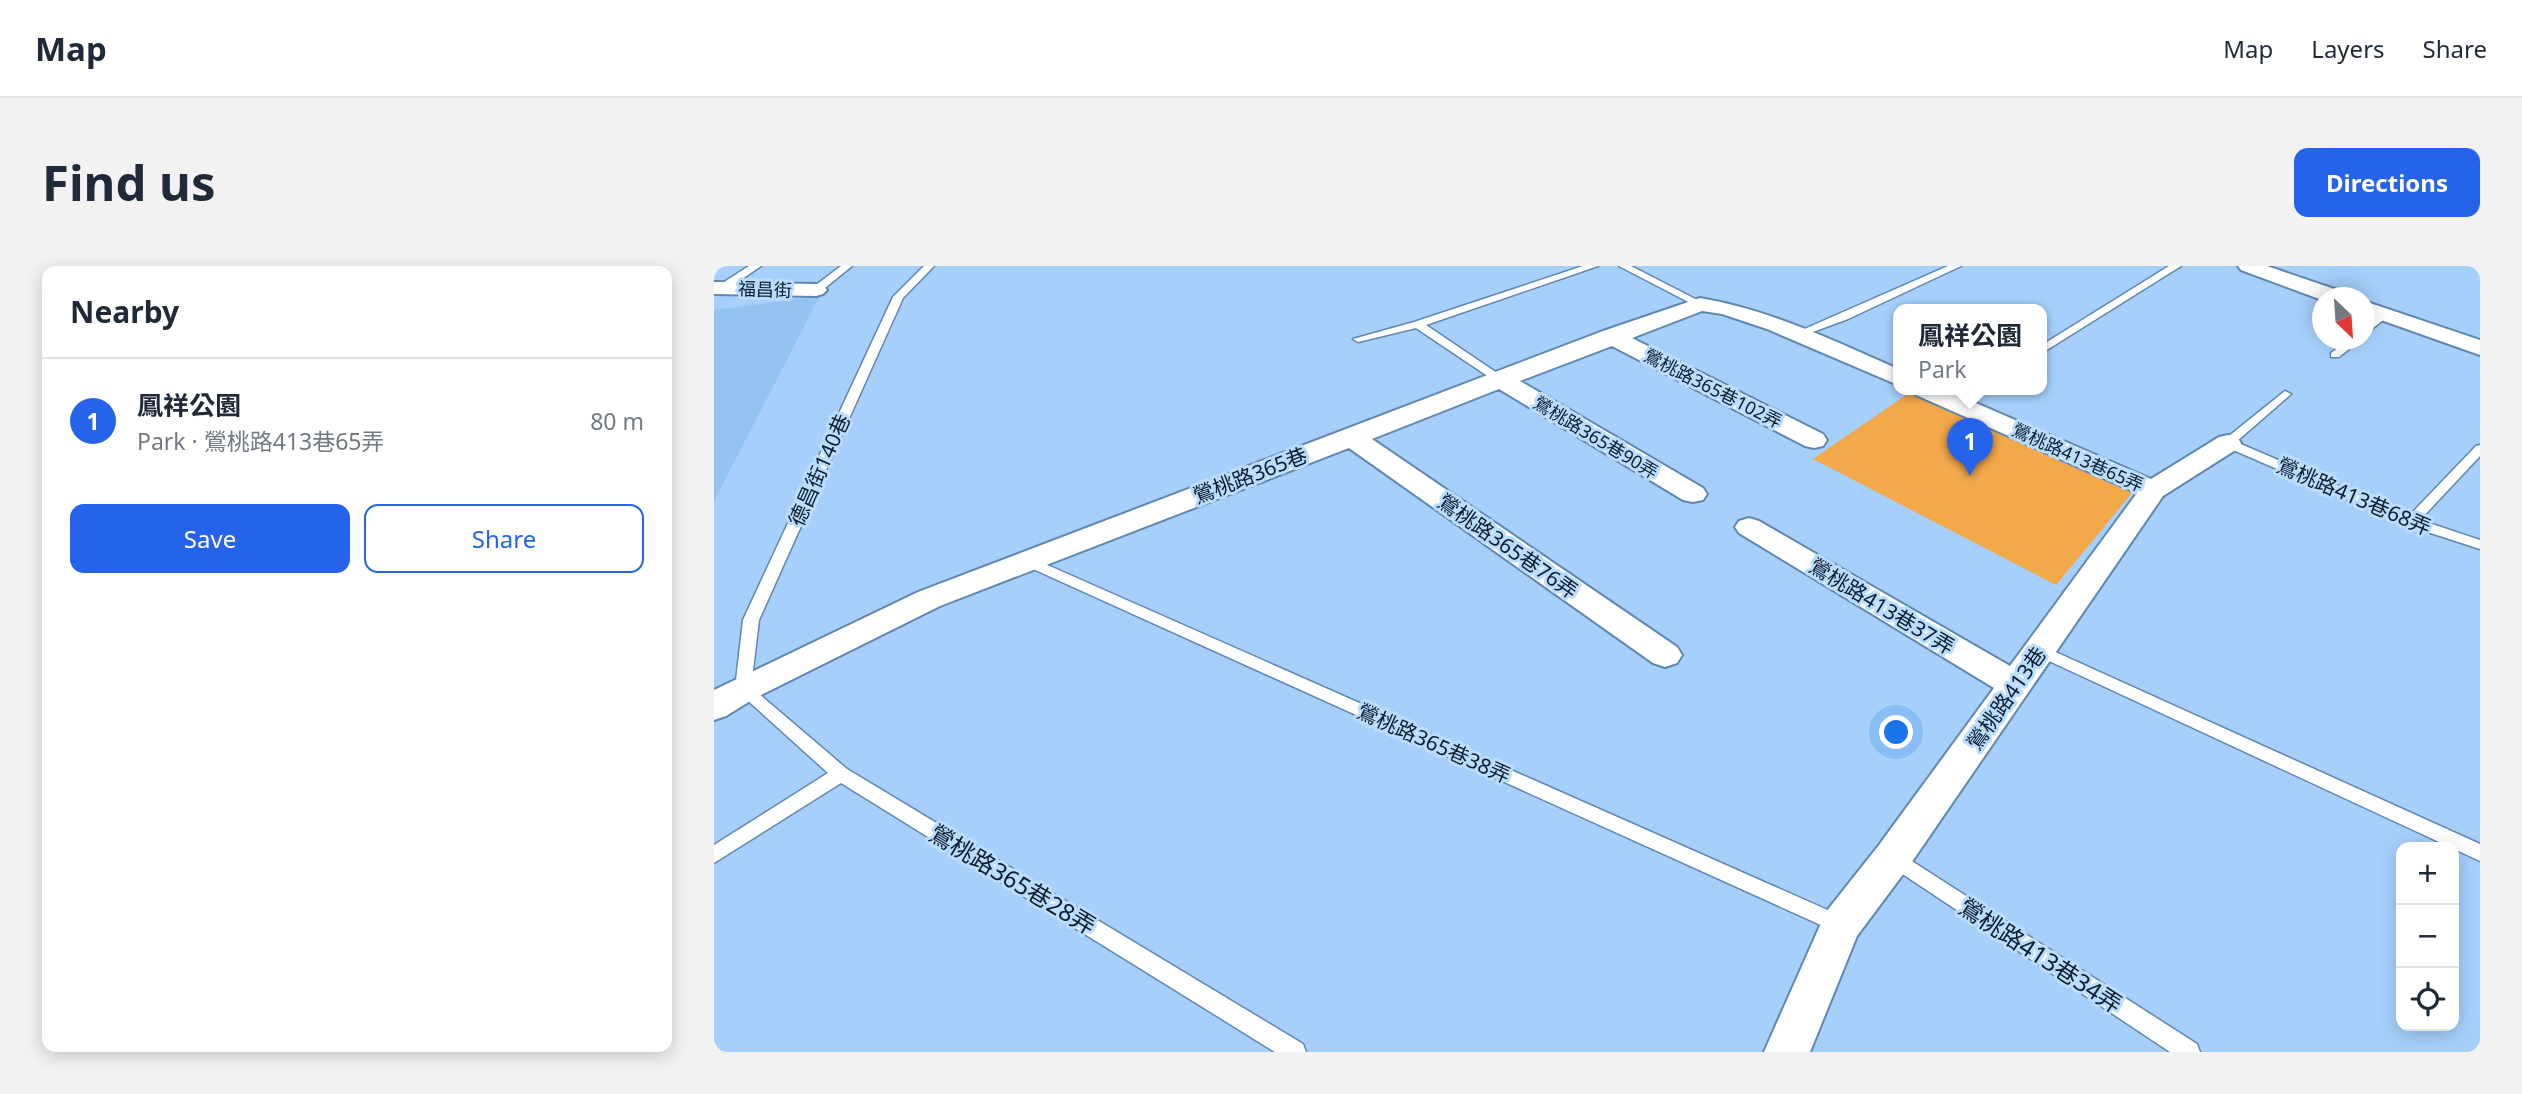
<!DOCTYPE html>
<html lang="en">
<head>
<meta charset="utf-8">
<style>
	:root { --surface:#fff; --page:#f2f2f3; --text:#1f2937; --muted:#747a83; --line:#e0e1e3; --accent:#2563eb }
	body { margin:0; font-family:"Noto Sans","Noto Sans TC",sans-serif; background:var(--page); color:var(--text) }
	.controls { position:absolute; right:21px; bottom:21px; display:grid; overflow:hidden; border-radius:14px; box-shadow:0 4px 18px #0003 }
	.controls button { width:63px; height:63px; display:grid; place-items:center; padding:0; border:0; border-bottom:2px solid var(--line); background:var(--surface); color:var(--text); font:35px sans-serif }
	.compass { position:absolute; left:1598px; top:21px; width:63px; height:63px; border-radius:50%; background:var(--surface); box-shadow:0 4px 18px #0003; rotate:155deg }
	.you { position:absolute; left:1183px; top:467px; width:24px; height:24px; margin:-18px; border:5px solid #fff; border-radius:50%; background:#1a73e8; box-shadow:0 0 0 10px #1a73e833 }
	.badge { display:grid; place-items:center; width:46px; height:46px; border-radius:50%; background:var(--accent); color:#fff; font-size:23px; font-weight:700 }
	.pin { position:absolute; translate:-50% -58px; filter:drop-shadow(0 2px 4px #0008) }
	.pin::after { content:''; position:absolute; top:37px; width:24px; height:21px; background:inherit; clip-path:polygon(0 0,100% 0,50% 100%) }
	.popup { position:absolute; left:1179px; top:38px; width:154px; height:91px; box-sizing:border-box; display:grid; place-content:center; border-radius:14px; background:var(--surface); filter:drop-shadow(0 2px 5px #0005); font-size:23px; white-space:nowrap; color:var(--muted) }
	.popup b { font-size:26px; color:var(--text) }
	.popup::after { content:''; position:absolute; left:50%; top:100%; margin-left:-14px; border:14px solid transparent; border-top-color:var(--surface) }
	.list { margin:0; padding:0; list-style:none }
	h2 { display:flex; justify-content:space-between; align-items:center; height:91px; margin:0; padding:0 28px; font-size:30px }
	h2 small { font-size:23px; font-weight:400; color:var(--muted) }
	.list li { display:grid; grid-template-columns:46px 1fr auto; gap:21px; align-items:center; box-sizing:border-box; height:126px; padding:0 28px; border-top:2px solid var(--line) }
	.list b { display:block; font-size:26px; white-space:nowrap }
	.list p { margin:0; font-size:23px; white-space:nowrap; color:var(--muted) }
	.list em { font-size:23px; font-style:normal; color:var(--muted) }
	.actions { display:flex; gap:14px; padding:21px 28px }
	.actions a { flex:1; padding:16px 0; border:2px solid var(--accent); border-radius:14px; text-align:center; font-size:24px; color:var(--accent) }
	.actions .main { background:var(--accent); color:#fff }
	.icon { flex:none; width:38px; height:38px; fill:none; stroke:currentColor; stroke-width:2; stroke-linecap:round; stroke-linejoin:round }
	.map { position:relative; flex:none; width:1766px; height:786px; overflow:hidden; border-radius:14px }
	header { display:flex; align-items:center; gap:42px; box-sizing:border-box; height:98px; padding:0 35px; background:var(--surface); border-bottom:2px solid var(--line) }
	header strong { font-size:33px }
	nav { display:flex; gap:38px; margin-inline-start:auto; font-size:24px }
	.intro { display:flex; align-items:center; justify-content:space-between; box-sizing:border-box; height:168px; padding:0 42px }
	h1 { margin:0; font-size:49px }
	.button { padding:18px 32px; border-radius:14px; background:var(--accent); color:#fff; font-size:24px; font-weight:700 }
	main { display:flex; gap:42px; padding:0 42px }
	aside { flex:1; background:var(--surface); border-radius:14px; box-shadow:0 4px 18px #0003 }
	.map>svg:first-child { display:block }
	.built { fill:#94c3f2 }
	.green { fill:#f3a84a }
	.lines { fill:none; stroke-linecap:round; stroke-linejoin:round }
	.service-casing { stroke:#6087af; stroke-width:3 }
	.minor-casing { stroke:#6087af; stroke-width:4 }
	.service { fill:#fff; fill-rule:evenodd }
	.minor { fill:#fff; fill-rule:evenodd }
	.labels { text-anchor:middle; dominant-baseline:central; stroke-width:6; stroke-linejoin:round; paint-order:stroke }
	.far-street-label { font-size:18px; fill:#0d1d2c; stroke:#badcff }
	.street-label { font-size:21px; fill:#0d1d2c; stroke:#badcff }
	.near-street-label { font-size:24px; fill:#0d1d2c; stroke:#badcff }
</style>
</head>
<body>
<header>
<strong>Map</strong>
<nav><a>Map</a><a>Layers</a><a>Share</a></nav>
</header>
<div class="intro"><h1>Find us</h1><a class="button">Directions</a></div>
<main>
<aside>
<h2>Nearby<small></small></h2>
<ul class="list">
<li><span class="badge">1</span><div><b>鳳祥公園</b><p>Park · 鶯桃路413巷65弄</p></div><em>80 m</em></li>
</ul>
<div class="actions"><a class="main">Save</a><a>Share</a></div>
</aside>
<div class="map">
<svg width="1766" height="786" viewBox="0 0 1766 786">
	<rect width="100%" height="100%" fill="#a6d0fb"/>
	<path class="built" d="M106,30L0,235V44Z"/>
	<path class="green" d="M1195,127L1418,227L1342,319L1099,193Z"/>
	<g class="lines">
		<g class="service-casing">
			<path id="service" d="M35,0H47L12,24H4V20Z
				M127,0H138L106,26H98V22Z
				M210,0H220L189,32L45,354L37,421L133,503L589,778L592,786H561L127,517L0,597V579L114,507L21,423L29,354L179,31Z
				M869,0H884L712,59L789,111V115H781L702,62L644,76L639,73L700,56Z
				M905,0H917L991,38L982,40Z
				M1234,0H1247L1134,53L1088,70L1079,68Z
				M1455,0H1467L1328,87V79Z
				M1668,46L1677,48L1650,69V60Z
				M1635,74H1646L1625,91H1617V87Z
				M1256,124H1270L1246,140H1238V136Z
				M1571,125L1577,128L1575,130L1522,176L1695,250L1762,180L1766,179V190L1706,254L1766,274V283L1692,259L1510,180V174Z
				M313,290L1134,653L1137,659L1134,665L1127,668L1120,665L308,298L306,295Z
				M1326,379L1766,578V595L1320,388L1318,384L1320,380Z
				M1179,583L1483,778L1486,786H1456L1172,597L1170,591L1172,585Z"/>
		</g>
		<g class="minor-casing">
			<path id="minor" d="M1524,0H1553L1632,27L1634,32H1608V34L1527,4Z
				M0,16L102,18L109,20L113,24L109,28L102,30L0,28Z
				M986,32C1056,44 1119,74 1184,103V119L1053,63L1008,48L988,45L918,72L1109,168L1113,174L1109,180L1100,182L1091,180L898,80L806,115L989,222L993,228L989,234L979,236L969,234L785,123L658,173L963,381L968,389L963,397L951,401L939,397L635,182L226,340L41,432L12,450L0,454V424L204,326L889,65Z
				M1650,35L1766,74V89L1650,48Z
				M1199,124H1232L1437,213L1505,171L1514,169L1523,171L1527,177L1523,183L1449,230L1193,603L1143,670L1096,786H1050L1112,646L1165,579L1280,422L1025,267L1021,261L1025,255L1035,252L1045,255L1296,400L1423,227L1202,129Z"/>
		</g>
		<use href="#service" class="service"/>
		<use href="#minor" class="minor"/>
	</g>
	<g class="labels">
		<g class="far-street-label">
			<text transform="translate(51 23) rotate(2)">福昌街</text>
			<text transform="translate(999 122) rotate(27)">鶯桃路365巷102弄</text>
			<text transform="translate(882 171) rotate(31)">鶯桃路365巷90弄</text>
			<text transform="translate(1364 191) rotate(24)">鶯桃路413巷65弄</text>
		</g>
		<g class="street-label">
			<text transform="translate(105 204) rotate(-66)">德昌街140巷</text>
			<text transform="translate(536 209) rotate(-21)">鶯桃路365巷</text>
			<text transform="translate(1640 230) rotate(23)">鶯桃路413巷68弄</text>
			<text transform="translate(794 280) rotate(35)">鶯桃路365巷76弄</text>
			<text transform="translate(1168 340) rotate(31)">鶯桃路413巷37弄</text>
			<text transform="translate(1292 432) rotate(-55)">鶯桃路413巷</text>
			<text transform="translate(720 477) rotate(24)">鶯桃路365巷38弄</text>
		</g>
		<g class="near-street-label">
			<text transform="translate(299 613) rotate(31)">鶯桃路365巷28弄</text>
			<text transform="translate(1327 689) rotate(33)">鶯桃路413巷34弄</text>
		</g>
	</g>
</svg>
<div class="controls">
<button>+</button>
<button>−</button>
<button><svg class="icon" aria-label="locate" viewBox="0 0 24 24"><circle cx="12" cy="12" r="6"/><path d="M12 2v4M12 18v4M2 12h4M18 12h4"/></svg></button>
</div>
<svg class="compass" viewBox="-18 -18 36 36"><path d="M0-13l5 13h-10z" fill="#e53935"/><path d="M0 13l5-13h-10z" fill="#747a83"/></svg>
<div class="you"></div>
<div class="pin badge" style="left:1256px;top:210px">1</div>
<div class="popup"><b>鳳祥公園</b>Park</div>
</div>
</main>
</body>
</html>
